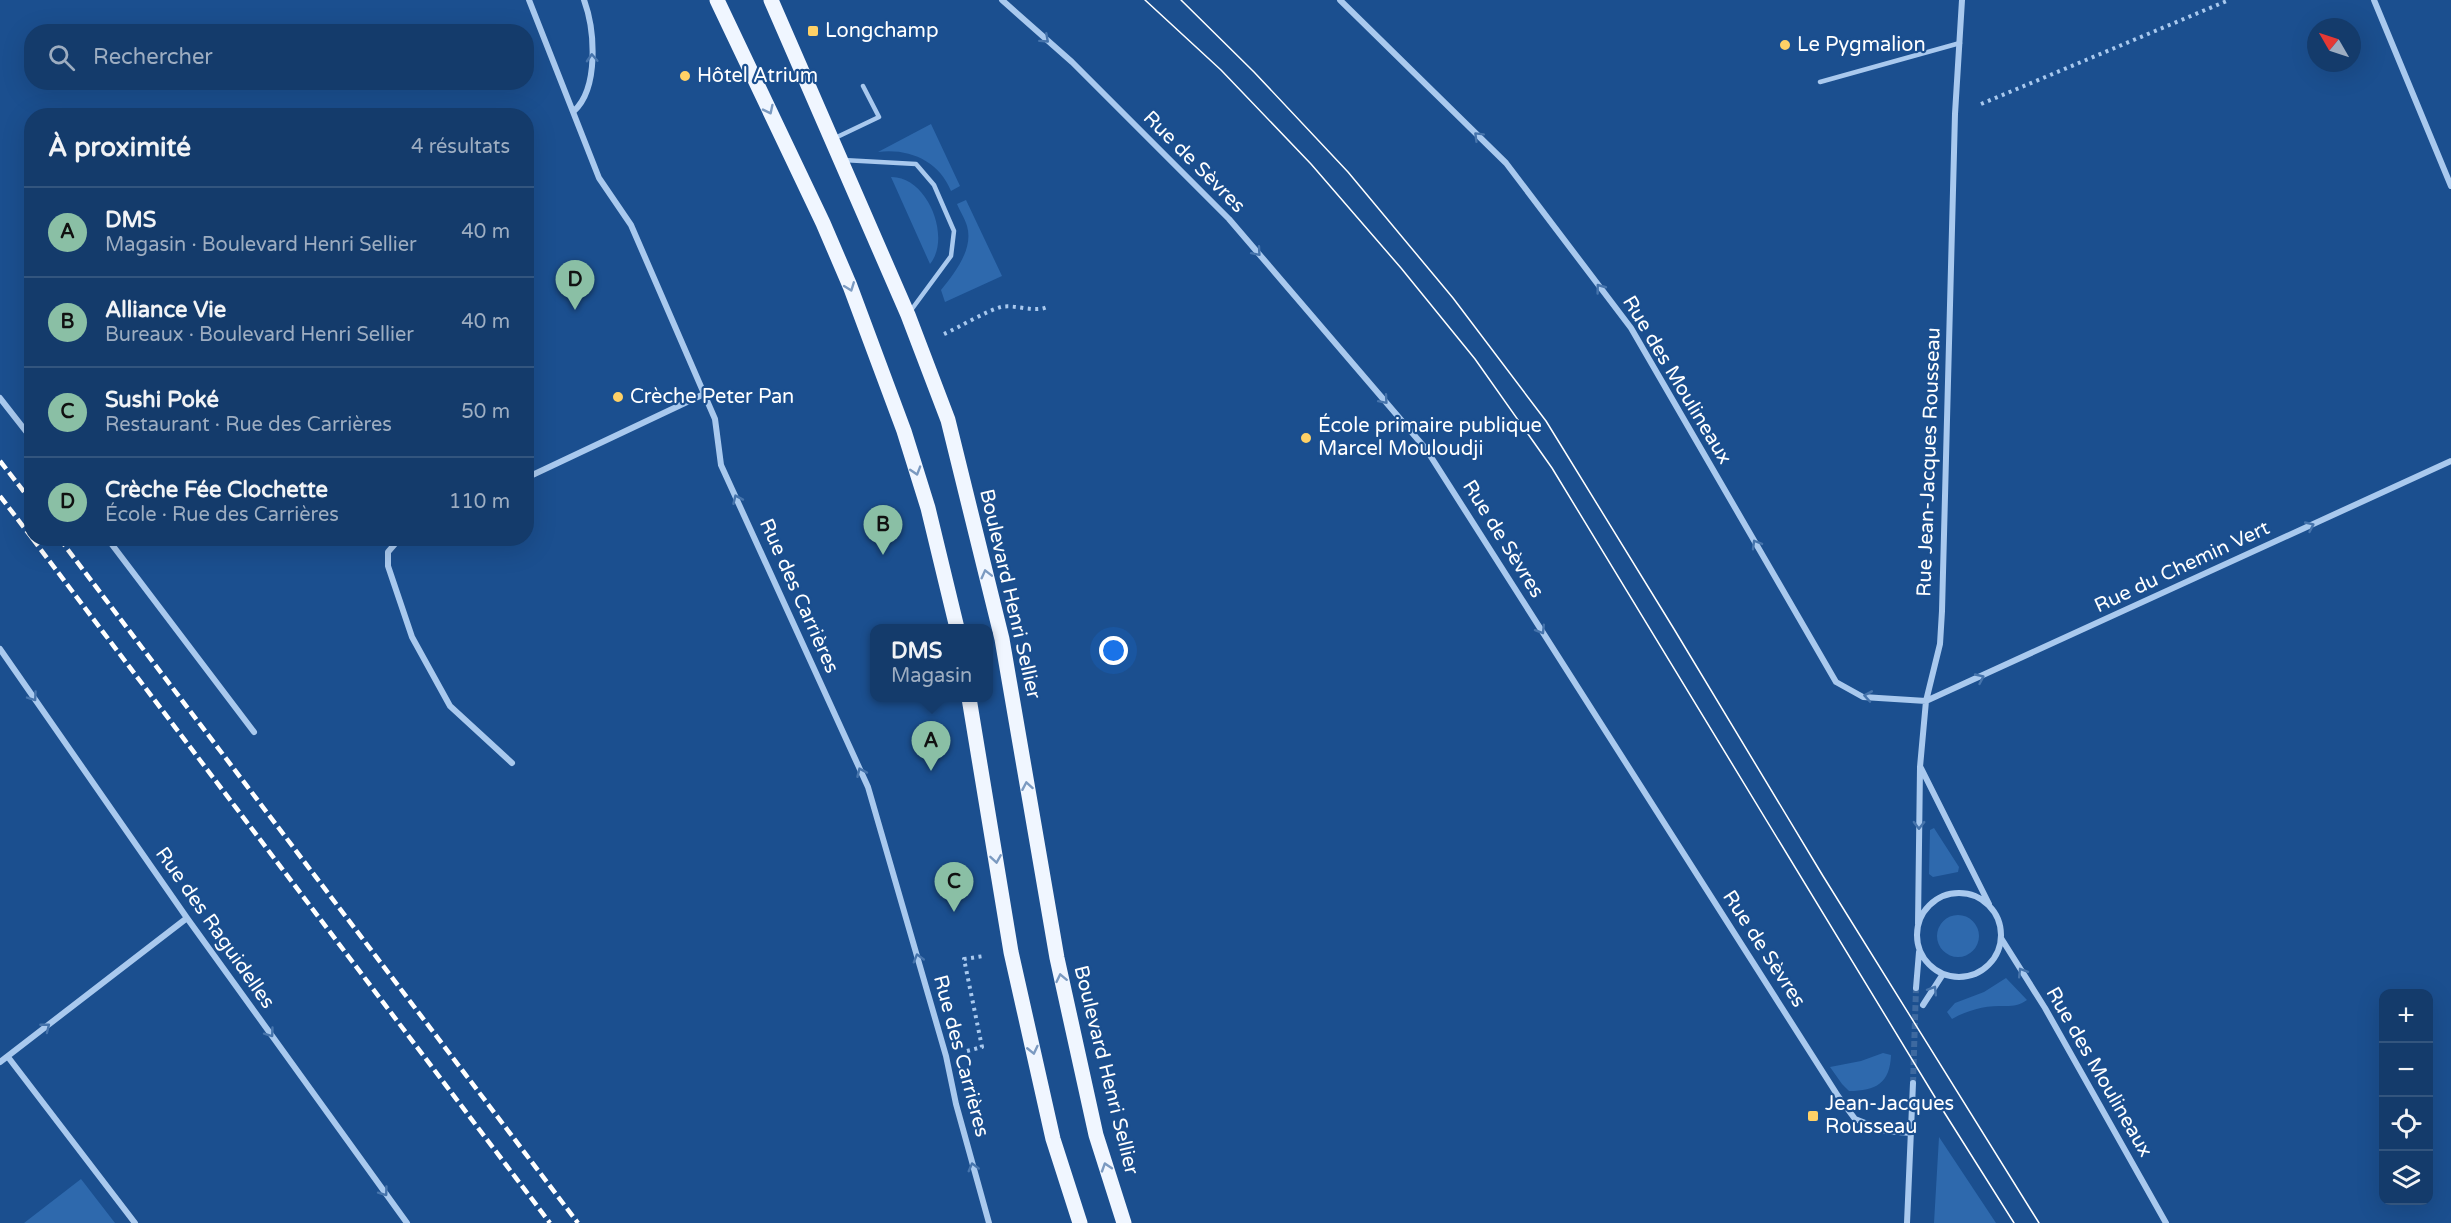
<!DOCTYPE html>
<html lang="fr">
<head>
<meta charset="utf-8">
<style>
	:root { --surface:#143b6b; --page:#214673; --text:#f1f3f6; --muted:#9dadc1; --line:#33557e; --accent:#8abfa5 }
	body { margin:0; font-family:"Varela Round",sans-serif; background:var(--page); color:var(--text) }
	.controls { position:absolute; right:18px; bottom:18px; display:grid; overflow:hidden; border-radius:12px; box-shadow:0 6px 24px #0002 }
	.controls button { width:54px; height:54px; display:grid; place-items:center; padding:0; border:0; border-bottom:2px solid var(--line); background:var(--surface); color:var(--text); font:30px sans-serif }
	.compass { position:absolute; left:2307px; top:18px; width:54px; height:54px; border-radius:50%; background:var(--surface); box-shadow:0 6px 24px #0002; rotate:309deg }
	.you { position:absolute; left:1114px; top:651px; width:21px; height:21px; margin:-15px; border:4px solid #fff; border-radius:50%; background:#1a73e8; box-shadow:0 0 0 9px #1a73e833 }
	.badge { display:grid; place-items:center; width:39px; height:39px; border-radius:50%; background:var(--accent); color:#111; font-size:20px; font-weight:700 }
	.pin { position:absolute; translate:-50% -50px; filter:drop-shadow(0 2px 3px #0008) }
	.pin::after { content:''; position:absolute; top:32px; width:21px; height:18px; background:inherit; clip-path:polygon(0 0,100% 0,50% 100%) }
	.popup { position:absolute; left:870px; top:624px; width:123px; height:78px; box-sizing:border-box; display:grid; place-content:center; border-radius:12px; background:var(--surface); filter:drop-shadow(0 2px 4px #0005); font-size:20px; white-space:nowrap; color:var(--muted) }
	.popup b { font-size:22px; color:var(--text) }
	.popup::after { content:''; position:absolute; left:50%; top:100%; margin-left:-12px; border:12px solid transparent; border-top-color:var(--surface) }
	.list { margin:0; padding:0; list-style:none }
	h2 { display:flex; justify-content:space-between; align-items:center; height:78px; margin:0; padding:0 24px; font-size:26px }
	h2 small { font-size:20px; font-weight:400; color:var(--muted) }
	.list li { display:grid; grid-template-columns:39px 1fr auto; gap:18px; align-items:center; box-sizing:border-box; height:90px; padding:0 24px; border-top:2px solid var(--line) }
	.list b { display:block; font-size:22px; white-space:nowrap }
	.list p { margin:0; font-size:20px; white-space:nowrap; color:var(--muted) }
	.list em { font-size:20px; font-style:normal; color:var(--muted) }
	.icon { flex:none; width:33px; height:33px; fill:none; stroke:currentColor; stroke-width:2; stroke-linecap:round; stroke-linejoin:round }
	.map { position:relative; flex:none; width:2451px; height:1223px; overflow:hidden }
	.search { position:absolute; background:var(--surface); box-shadow:0 6px 24px #0002; left:24px; top:24px; width:510px; height:66px; display:flex; align-items:center; gap:15px; box-sizing:border-box; padding:0 21px; border-radius:24px; color:var(--muted); font-size:22px }
	.panel { position:absolute; background:var(--surface); box-shadow:0 6px 24px #0002; left:24px; top:108px; width:510px; height:438px; border-radius:24px }
	.map>svg:first-child { display:block }
	.green { fill:#2e69ad }
	.lines { fill:none; stroke-linecap:round; stroke-linejoin:round }
	.street-tunnel { stroke:#3d69a0; stroke-width:6; stroke-dasharray:6 3; stroke-linecap:butt }
	.path { stroke:#a9c9ee; stroke-width:4; stroke-dasharray:3 4.5; stroke-linecap:butt }
	.lane { stroke:#a9c9ee; stroke-width:4.5 }
	.street { stroke:#a9c9ee; stroke-width:6 }
	.primary { stroke:#f0f6ff; stroke-width:15 }
	.tram { stroke:#fff; stroke-width:1.5 }
	.rail { stroke:#fff; stroke-width:4.5; stroke-dasharray:10 4.5; stroke-linecap:butt }
	.oneway { stroke:#4674ac }
	.oneway2 { stroke:#7b9ac1 }
	.poi-dot { fill:#ffd166; stroke:#1b4f8f; stroke-width:2 }
	.labels { text-anchor:middle; dominant-baseline:central; stroke-width:4.5; stroke-linejoin:round; paint-order:stroke }
	.poi-label { font-size:20px; fill:#fff; stroke:#1b4f8f; text-anchor:start }
	.street-label { font-size:20px; fill:#fff; stroke:#1b4f8f }
</style>
</head>
<body>
<div class="map">
<svg width="2451" height="1223" viewBox="0 0 2451 1223">
	<rect width="100%" height="100%" fill="#1b4f8f"/>
	<path class="green" d="M931,124L960,186L951,191C939,161 909,148 878,152Z
		M891,177C927,176 952,237 930,264Z
		M966,200L1002,276L945,302L941,290C954,274 974,249 967,226C965,219 960,211 957,204Z
		M1934,828L1959,867L1958,872L1933,877L1929,874L1930,830Z
		M1937 936a21 21 0 1 1 42 0a21 21 0 1 1-42 0Z
		M2006,978L2027,1000C2017,1007 2011,1006 1999,1006C1983,1006 1966,1011 1952,1019L1947,1012L1955,1003L1984,992Z
		M1883,1053L1891,1055C1890,1083 1876,1091 1849,1091L1842,1084L1830,1067L1861,1061Z
		M1939,1137L1996,1223H1934Z
		M81,1179L115,1223H24Z"/>
	<g class="lines">
		<path class="street-tunnel" d="M1913,1083L1916,988"/>
		<path class="path" d="M1981,104L2229,0
			M944,334C960,327 986,311 1001,307C1015,304 1034,313 1047,307
			M967,1051L982,1047L964,959L984,956"/>
		<path class="lane" d="M1820,82L1960,43
			M835,138L879,117L863,86
			M843,160L916,164L934,185L954,231L951,256L909,313"/>
		<path class="street" d="M529,0L599,178L631,225L715,419L721,465L868,787L946,1056L956,1104L989,1223
			M1002,0L1072,62L1229,219L1426,449L1838,1096L1855,1119L1886,1131L1911,1133
			M1340,0L1506,163L1631,328L1836,682L1863,697L1926,701L2451,461
			M2374,0L2451,186
			M574,111C599,88 595,30 584,0
			M0,398L32,439
			M526,478L704,394
			M107,538L254,732
			M400,538L388,552V566L412,637L450,706L512,763
			M0,649L187,918L407,1223
			M1921,768L1989,904
			M1917 935a42 42 0 1 1 84 0a42 42 0 1 1-84 0Z
			M1918,924L1920,767L1926,701L1940,644L1942,611L1955,114L1962,0
			M2001,938L2045,1008L2166,1223
			M1916,988L1919,952
			M1923,1005L1943,974
			M8,1057L135,1223
			M0,1062L187,918
			M1907,1223L1913,1083"/>
		<path class="primary" d="M717,0L823,223L850,286L904,431L928,508L957,628
			M771,0L908,315L948,420L1002,639L1057,958L1096,1135L1124,1223
			M969,698L1011,952L1053,1139L1080,1223"/>
		<path class="tram" d="M1145,0L1221,70L1311,164L1401,268L1475,359L1552,468L1944,1112L2014,1223
			M1181,0L1254,72L1348,172L1453,298L1546,421L1674,629L1823,876L2039,1223"/>
		<path class="rail" d="M0,461L32,502
			M0,496L32,538
			M32,538L550,1223
			M59,538L578,1223"/>
	</g>
	<defs><path id="oneway-chevron" d="M-2-3.5L2.5 0L-2 3.5" fill="none" stroke-width="1.6" stroke-linecap="round" stroke-linejoin="round" transform="scale(1.5)"/></defs>
	<g class="oneway">
		<use href="#oneway-chevron" transform="translate(1045 39) rotate(42)"/>
		<use href="#oneway-chevron" transform="translate(592 58) rotate(-93)"/>
		<use href="#oneway-chevron" transform="translate(1478 136) rotate(-135)"/>
		<use href="#oneway-chevron" transform="translate(1257 252) rotate(49)"/>
		<use href="#oneway-chevron" transform="translate(1600 288) rotate(-127)"/>
		<use href="#oneway-chevron" transform="translate(1384 400) rotate(49)"/>
		<use href="#oneway-chevron" transform="translate(737 499) rotate(-114)"/>
		<use href="#oneway-chevron" transform="translate(2310 526) rotate(-25)"/>
		<use href="#oneway-chevron" transform="translate(1756 544) rotate(-120)"/>
		<use href="#oneway-chevron" transform="translate(1541 630) rotate(58)"/>
		<use href="#oneway-chevron" transform="translate(1980 678) rotate(-25)"/>
		<use href="#oneway-chevron" transform="translate(1868 696) rotate(-170)"/>
		<use href="#oneway-chevron" transform="translate(33 697) rotate(55)"/>
		<use href="#oneway-chevron" transform="translate(861 772) rotate(-114)"/>
		<use href="#oneway-chevron" transform="translate(1919 825) rotate(91)"/>
		<use href="#oneway-chevron" transform="translate(918 958) rotate(-106)"/>
		<use href="#oneway-chevron" transform="translate(2022 972) rotate(-122)"/>
		<use href="#oneway-chevron" transform="translate(1933 990) rotate(-58)"/>
		<use href="#oneway-chevron" transform="translate(46 1027) rotate(-38)"/>
		<use href="#oneway-chevron" transform="translate(270 1033) rotate(54)"/>
		<use href="#oneway-chevron" transform="translate(973 1167) rotate(-105)"/>
		<use href="#oneway-chevron" transform="translate(384 1192) rotate(54)"/>
	</g>
	<g class="oneway2">
		<use href="#oneway-chevron" transform="translate(769 110) rotate(64)"/>
		<use href="#oneway-chevron" transform="translate(850 287) rotate(69)"/>
		<use href="#oneway-chevron" transform="translate(916 471) rotate(73)"/>
		<use href="#oneway-chevron" transform="translate(986 574) rotate(-104)"/>
		<use href="#oneway-chevron" transform="translate(1027 786) rotate(-100)"/>
		<use href="#oneway-chevron" transform="translate(996 859) rotate(81)"/>
		<use href="#oneway-chevron" transform="translate(1061 978) rotate(-102)"/>
		<use href="#oneway-chevron" transform="translate(1033 1050) rotate(77)"/>
		<use href="#oneway-chevron" transform="translate(1106 1167) rotate(-108)"/>
	</g>
	<g class="poi-dot">
		<rect x="807" y="25" width="12" height="12" rx="3"/>
		<circle cx="1785" cy="45" r="6"/>
		<circle cx="685" cy="76" r="6"/>
		<circle cx="618" cy="397" r="6"/>
		<circle cx="1306" cy="438" r="6"/>
		<rect x="1807" y="1110" width="12" height="12" rx="3"/>
	</g>
	<g class="labels">
		<g class="poi-label">
			<text x="825" y="31">Longchamp</text>
			<text x="1797" y="45">Le Pygmalion</text>
			<text x="697" y="76">Hôtel Atrium</text>
			<text x="630" y="397">Crèche Peter Pan</text>
			<text x="1318" y="426">École primaire publique<tspan x="1318" dy="23">Marcel Mouloudji</tspan></text>
			<text x="1825" y="1104">Jean-Jacques<tspan x="1825" dy="23">Rousseau</tspan></text>
		</g>
		<g class="street-label">
			<text transform="translate(1194 162) rotate(45)">Rue de Sèvres</text>
			<text transform="translate(1677 380) rotate(59)">Rue des Moulineaux</text>
			<text transform="translate(1929 462) rotate(-88)">Rue Jean-Jacques Rousseau</text>
			<text transform="translate(1503 539) rotate(58)">Rue de Sèvres</text>
			<text transform="translate(2182 567) rotate(-25)">Rue du Chemin Vert</text>
			<text transform="translate(1010 594) rotate(77)">Boulevard Henri Sellier</text>
			<text transform="translate(799 596) rotate(66)">Rue des Carrières</text>
			<text transform="translate(215 928) rotate(55)">Rue des Raguidelles</text>
			<text transform="translate(1764 949) rotate(57)">Rue de Sèvres</text>
			<text transform="translate(961 1056) rotate(75)">Rue des Carrières</text>
			<text transform="translate(1106 1070) rotate(76)">Boulevard Henri Sellier</text>
			<text transform="translate(2099 1072) rotate(60)">Rue des Moulineaux</text>
		</g>
	</g>
</svg>
<div class="controls">
<button>+</button>
<button>−</button>
<button><svg class="icon" aria-label="locate" viewBox="0 0 24 24"><circle cx="12" cy="12" r="6"/><path d="M12 2v4M12 18v4M2 12h4M18 12h4"/></svg></button>
<button><svg class="icon" aria-label="layers" viewBox="0 0 24 24"><path d="M12 4l9 5-9 5-9-5zM3 14l9 5 9-5"/></svg></button>
</div>
<svg class="compass" viewBox="-18 -18 36 36"><path d="M0-13l5 13h-10z" fill="#e53935"/><path d="M0 13l5-13h-10z" fill="#9dadc1"/></svg>
<div class="you"></div>
<div class="pin badge" style="left:931px;top:771px">A</div>
<div class="popup"><b>DMS</b>Magasin</div>
<div class="pin badge" style="left:883px;top:555px">B</div>
<div class="pin badge" style="left:954px;top:912px">C</div>
<div class="pin badge" style="left:575px;top:310px">D</div>
<div class="search"><svg class="icon" aria-label="search" viewBox="0 0 24 24"><circle cx="10" cy="10" r="6"/><path d="M15 15l6 6"/></svg>Rechercher</div>
<section class="panel">
<h2>À proximité<small>4 résultats</small></h2>
<ul class="list">
<li><span class="badge">A</span><div><b>DMS</b><p>Magasin · Boulevard Henri Sellier</p></div><em>40 m</em></li>
<li><span class="badge">B</span><div><b>Alliance Vie</b><p>Bureaux · Boulevard Henri Sellier</p></div><em>40 m</em></li>
<li><span class="badge">C</span><div><b>Sushi Poké</b><p>Restaurant · Rue des Carrières</p></div><em>50 m</em></li>
<li><span class="badge">D</span><div><b>Crèche Fée Clochette</b><p>École · Rue des Carrières</p></div><em>110 m</em></li>
</ul>
</section>
</div>
</body>
</html>
